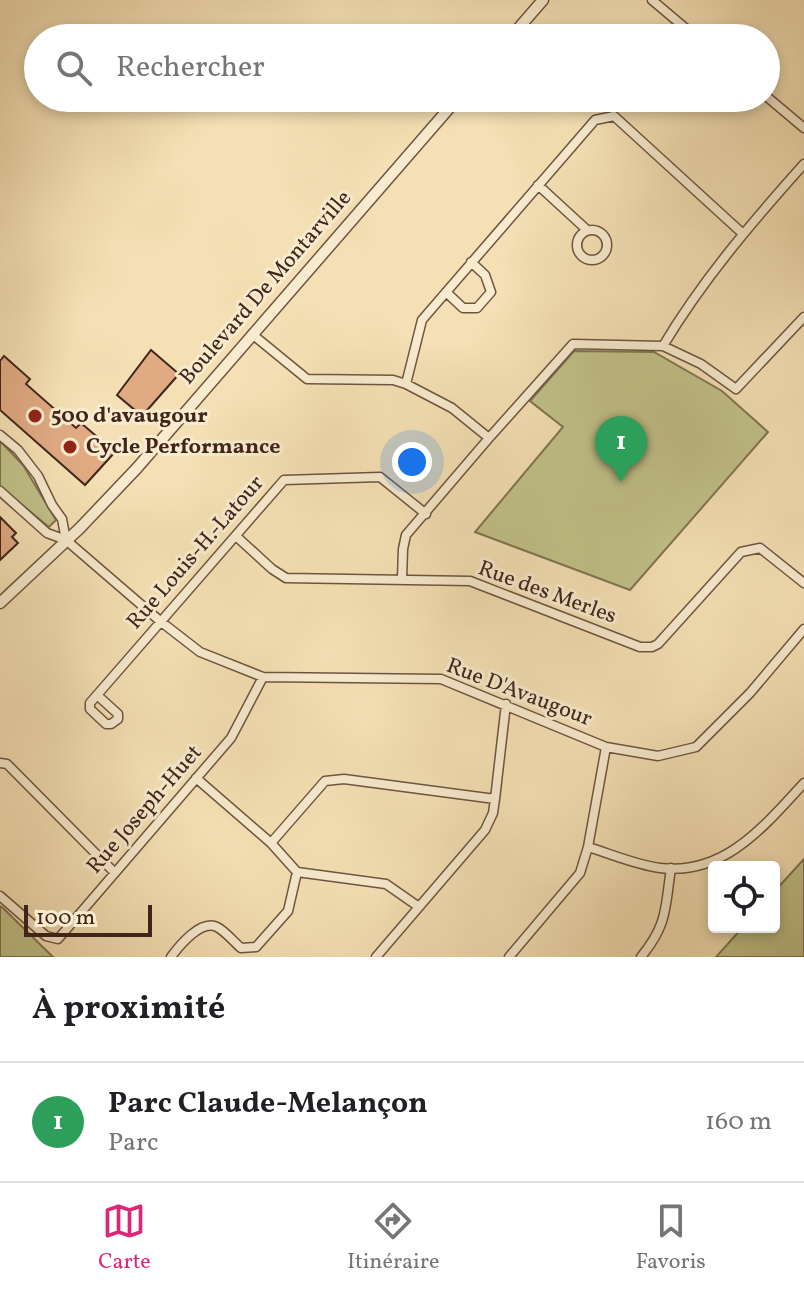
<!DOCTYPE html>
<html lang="fr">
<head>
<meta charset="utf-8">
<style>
	:root { --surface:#fff; --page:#f2f2f2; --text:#202124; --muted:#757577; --line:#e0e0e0; --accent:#db2777 }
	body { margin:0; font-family:Vollkorn,serif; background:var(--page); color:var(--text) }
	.controls { position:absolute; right:24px; bottom:24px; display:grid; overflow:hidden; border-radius:8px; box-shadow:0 4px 12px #0003 }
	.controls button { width:72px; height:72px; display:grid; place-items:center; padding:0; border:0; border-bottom:2px solid var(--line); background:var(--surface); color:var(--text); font:40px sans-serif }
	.scale { position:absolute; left:24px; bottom:20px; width:128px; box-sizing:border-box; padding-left:8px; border:4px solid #41251b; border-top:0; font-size:22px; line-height:28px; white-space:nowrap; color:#41251b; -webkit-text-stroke:6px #f8ebce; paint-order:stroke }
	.you { position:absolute; left:412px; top:462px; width:28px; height:28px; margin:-20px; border:6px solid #fff; border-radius:50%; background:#1a73e8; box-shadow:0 0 0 12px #1a73e833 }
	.badge { display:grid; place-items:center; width:52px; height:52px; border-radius:50%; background:var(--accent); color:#fff; font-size:26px; font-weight:700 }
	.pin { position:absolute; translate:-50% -66px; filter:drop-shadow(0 2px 4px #0008) }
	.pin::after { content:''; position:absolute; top:42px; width:28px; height:24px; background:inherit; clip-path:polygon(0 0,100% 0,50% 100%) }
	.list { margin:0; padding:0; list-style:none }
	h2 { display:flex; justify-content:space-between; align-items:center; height:104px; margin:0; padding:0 32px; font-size:34px }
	h2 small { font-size:26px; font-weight:400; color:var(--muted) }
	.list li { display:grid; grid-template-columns:52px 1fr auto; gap:24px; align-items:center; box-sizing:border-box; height:120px; padding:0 32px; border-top:2px solid var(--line) }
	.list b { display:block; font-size:30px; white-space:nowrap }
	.list p { margin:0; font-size:26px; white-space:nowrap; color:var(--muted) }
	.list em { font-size:26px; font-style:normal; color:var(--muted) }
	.icon { flex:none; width:44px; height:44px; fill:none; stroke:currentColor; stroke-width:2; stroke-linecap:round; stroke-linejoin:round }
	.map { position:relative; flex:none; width:804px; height:957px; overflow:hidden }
	.search { position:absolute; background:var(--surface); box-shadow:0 4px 12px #0003; left:24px; right:24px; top:24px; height:88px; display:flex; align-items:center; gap:20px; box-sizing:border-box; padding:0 28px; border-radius:44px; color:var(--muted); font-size:30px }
	.sheet { height:224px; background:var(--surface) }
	nav { display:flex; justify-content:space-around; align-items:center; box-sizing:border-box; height:112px; border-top:2px solid var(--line); background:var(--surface); font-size:22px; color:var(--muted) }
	nav a { display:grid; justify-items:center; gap:4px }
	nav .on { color:var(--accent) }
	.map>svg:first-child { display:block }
	.green { fill:#c1c189; stroke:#817352; stroke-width:2 }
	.building { fill:#e0aa83; stroke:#41251b; stroke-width:2 }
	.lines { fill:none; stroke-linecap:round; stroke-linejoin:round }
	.minor-casing { stroke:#6e5441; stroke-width:11 }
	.tertiary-casing { stroke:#6e5441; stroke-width:13 }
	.minor { stroke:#f8ebce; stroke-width:8 }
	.tertiary { stroke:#f8ebce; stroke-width:10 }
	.poi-dot { fill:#8f2418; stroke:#f8ebce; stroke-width:3 }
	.labels { text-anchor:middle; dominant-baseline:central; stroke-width:6; stroke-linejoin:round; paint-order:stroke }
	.street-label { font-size:22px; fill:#41251b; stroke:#f8ebce }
	.poi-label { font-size:22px; font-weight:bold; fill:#41251b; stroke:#f8ebce; text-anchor:start }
</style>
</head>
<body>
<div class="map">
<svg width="804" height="957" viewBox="0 0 804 957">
	<rect width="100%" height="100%" fill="#f4e0b4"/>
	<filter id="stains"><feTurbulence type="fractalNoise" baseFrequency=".0025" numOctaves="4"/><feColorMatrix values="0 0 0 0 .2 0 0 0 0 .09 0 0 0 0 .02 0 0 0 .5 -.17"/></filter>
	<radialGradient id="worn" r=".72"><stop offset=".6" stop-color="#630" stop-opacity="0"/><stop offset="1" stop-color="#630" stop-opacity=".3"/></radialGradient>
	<path class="green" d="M574,351L654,352L722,391L768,432L630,590L475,532L563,427L530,401Z
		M0,441L23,465L56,520L49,527L0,487Z
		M804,859V957H716L743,927H774V892Z
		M0,906L3,908L53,957H0Z"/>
	<path class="building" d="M151,350L179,374L142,416L117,395Z
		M4,356L30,379L26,384L76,428L81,423L115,452L85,485L0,410V361Z
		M0,517L16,533L12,537L18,543L0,560Z"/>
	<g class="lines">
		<g class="minor-casing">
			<path id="minor" d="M652,0L697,38
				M766,96L804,128
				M538,185L587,230
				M577 245a15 15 0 1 1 30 0a15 15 0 1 1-30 0Z
				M446,292L463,308H477L491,292L485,275L471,262
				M252,334L307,379L393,380L406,384L452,408L489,438
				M663,346C703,279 753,221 804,164
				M406,384L422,320L595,120L614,116L742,233
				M0,435L18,450L38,476L52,505L62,519L66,540
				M0,491L47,533L66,540L160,621L200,652L263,677L441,679L606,747L658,756L696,747L750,693L804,629
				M237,537L272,569L286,578L470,581L640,647H652L658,644L741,552L760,548L804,583
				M402,579L403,549L406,535L489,438L573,344L663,346L701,364L736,389L804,317
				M97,695L118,714V719L111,724H106L90,709V703L97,695L284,480L380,477L426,514
				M0,763L7,764L115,873
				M196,778L271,843L297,872L386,884L419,907
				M271,843L325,781L344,779L495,799
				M588,847C611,854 636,865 660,868C725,876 765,825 804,783
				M0,896L46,936L58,939L231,738L263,677
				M171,957C179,946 201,919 217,927C225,931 234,942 241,948L256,947L288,911L297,872
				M376,957L485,830L493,813L495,799L506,704
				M509,957L580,873L588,847L606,747
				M641,957C668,924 665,908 671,868"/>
		</g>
		<g class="tertiary-casing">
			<path id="tertiary" d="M510,38L543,0
				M0,603L80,528L137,468L458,98"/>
		</g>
		<use href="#minor" class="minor"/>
		<use href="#tertiary" class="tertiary"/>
	</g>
	<g class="poi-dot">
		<circle cx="35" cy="416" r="8"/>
		<circle cx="70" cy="447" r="8"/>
	</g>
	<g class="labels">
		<g class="street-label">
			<text transform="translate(266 288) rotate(-49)">Boulevard De Montarville</text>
			<text transform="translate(196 553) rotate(-49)">Rue Louis-H.-Latour</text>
			<text transform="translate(547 593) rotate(20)">Rue des Merles</text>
			<text transform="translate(519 693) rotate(21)">Rue D'Avaugour</text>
			<text transform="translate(145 810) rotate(-49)">Rue Joseph-Huet</text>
		</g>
		<g class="poi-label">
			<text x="51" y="416">500 d'avaugour</text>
			<text x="86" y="447">Cycle Performance</text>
		</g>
	</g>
	<rect width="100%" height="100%" filter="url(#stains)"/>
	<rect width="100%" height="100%" fill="url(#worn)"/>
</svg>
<div class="controls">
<button><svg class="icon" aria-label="locate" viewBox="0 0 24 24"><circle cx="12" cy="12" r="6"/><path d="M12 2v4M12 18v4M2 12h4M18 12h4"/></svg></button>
</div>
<div class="scale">100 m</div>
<div class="you"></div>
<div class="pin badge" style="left:621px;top:482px;background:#2e9e5b">1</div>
<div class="search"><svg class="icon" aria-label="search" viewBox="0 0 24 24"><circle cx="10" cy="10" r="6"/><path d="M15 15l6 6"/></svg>Rechercher</div>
</div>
<section class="sheet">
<h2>À proximité<small></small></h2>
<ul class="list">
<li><span class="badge" style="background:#2e9e5b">1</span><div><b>Parc Claude-Melançon</b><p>Parc</p></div><em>160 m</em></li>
</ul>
</section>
<nav>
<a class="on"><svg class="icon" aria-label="map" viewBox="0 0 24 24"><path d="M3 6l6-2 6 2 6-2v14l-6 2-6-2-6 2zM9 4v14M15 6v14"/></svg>Carte</a>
<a><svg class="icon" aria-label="directions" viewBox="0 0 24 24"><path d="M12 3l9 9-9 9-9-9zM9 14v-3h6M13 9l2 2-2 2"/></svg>Itinéraire</a>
<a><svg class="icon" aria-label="saved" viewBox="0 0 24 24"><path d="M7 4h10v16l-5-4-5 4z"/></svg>Favoris</a>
</nav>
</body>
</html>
